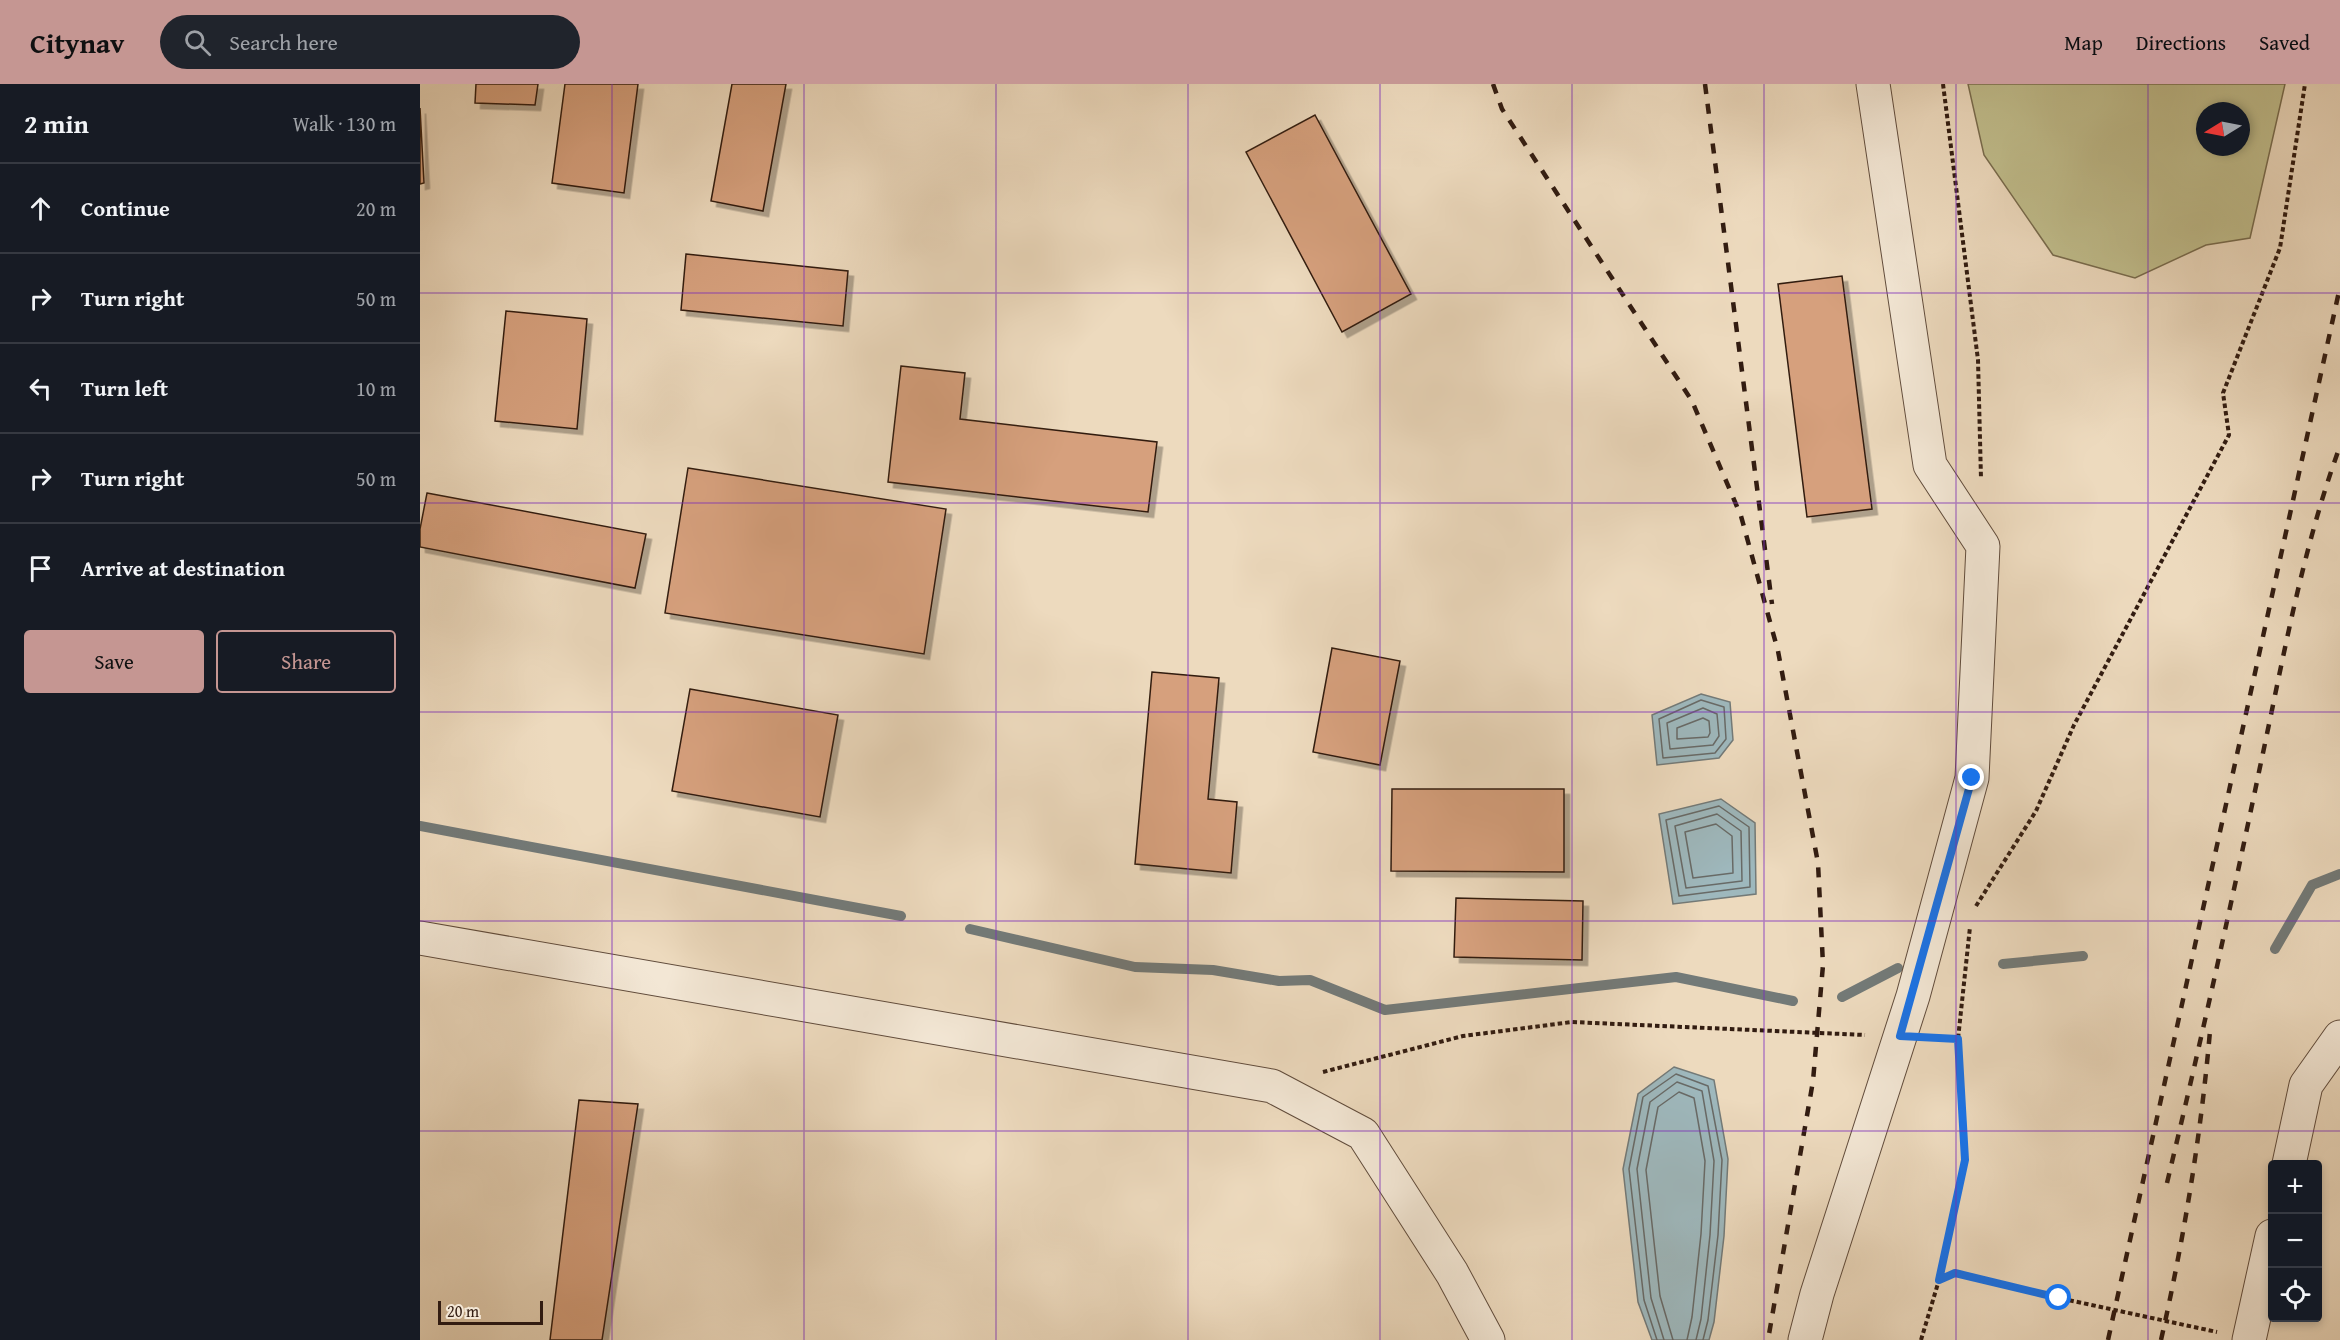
<!DOCTYPE html>
<html lang="en">
<head>
<meta charset="utf-8">
<style>
	:root { --surface:#171b24; --page:#20242c; --text:#f1f3f6; --muted:#9ea1a6; --line:#363941; --accent:#c59692 }
	body { margin:0; font-family:"Gentium Book Plus",serif; background:var(--page); color:var(--text) }
	.controls { position:absolute; right:18px; bottom:18px; display:grid; overflow:hidden; border-radius:6px; box-shadow:0 3px 9px #0003 }
	.controls button { width:54px; height:54px; display:grid; place-items:center; padding:0; border:0; border-bottom:2px solid var(--line); background:var(--surface); color:var(--text); font:30px sans-serif }
	.compass { position:absolute; left:1776px; top:18px; width:54px; height:54px; border-radius:50%; background:var(--surface); box-shadow:0 3px 9px #0003; rotate:260deg }
	.scale { position:absolute; left:18px; bottom:15px; width:105px; box-sizing:border-box; padding-left:6px; border:3px solid #321c11; border-top:0; font-size:16px; line-height:21px; white-space:nowrap; color:#321c11; -webkit-text-stroke:4px #f3e7d5; paint-order:stroke }
	.stop { position:absolute; width:18px; height:18px; margin:-14px; border:4px solid #1a73e8; border-radius:50%; background:#fff }
	.stop.end { background:#1a73e8; border-color:#fff; box-shadow:0 2px 6px #0008 }
	.list { margin:0; padding:0; list-style:none }
	h2 { display:flex; justify-content:space-between; align-items:center; height:78px; margin:0; padding:0 24px; font-size:26px }
	h2 small { font-size:20px; font-weight:400; color:var(--muted) }
	.list li { display:grid; grid-template-columns:39px 1fr auto; gap:18px; align-items:center; box-sizing:border-box; height:90px; padding:0 24px; border-top:2px solid var(--line) }
	.list b { display:block; font-size:22px; white-space:nowrap }
	.list em { font-size:20px; font-style:normal; color:var(--muted) }
	.actions { display:flex; gap:12px; padding:18px 24px }
	.actions a { flex:1; padding:14px 0; border:2px solid var(--accent); border-radius:6px; text-align:center; font-size:21px; color:var(--accent) }
	.actions .main { background:var(--accent); color:#111 }
	.icon { flex:none; width:33px; height:33px; fill:none; stroke:currentColor; stroke-width:2; stroke-linecap:round; stroke-linejoin:round }
	.map { position:relative; flex:none; width:1920px; height:1256px; overflow:hidden }
	header { display:flex; align-items:center; gap:36px; box-sizing:border-box; height:84px; padding:0 30px; background:var(--accent); color:#111 }
	header strong { font-size:28px }
	nav { display:flex; gap:33px; margin-inline-start:auto; font-size:21px }
	.search { width:420px; height:54px; background:var(--page); display:flex; align-items:center; gap:15px; box-sizing:border-box; padding:0 21px; border-radius:33px; color:var(--muted); font-size:22px }
	main { display:flex }
	aside { flex:1; background:var(--surface) }
	.map>svg:first-child { display:block }
	.green { fill:#c0bd8c; stroke:#796c4e; stroke-width:1.5; fill-rule:evenodd }
	.water { fill:#9eb8bd; stroke:#737a78; stroke-width:1.5 }
	.lines { fill:none; stroke-linecap:round; stroke-linejoin:round }
	.shore { stroke:#686a67; stroke-width:1.5 }
	.stream { stroke:#737a78; stroke-width:10 }
	.building { fill:#d6a07d; stroke:#321c11; stroke-width:1.5; filter:url(#shadow) }
	.minor-casing { stroke:#614c3c; stroke-width:35 }
	.path { stroke:#321c11; stroke-width:4; stroke-dasharray:4.5 3; stroke-linecap:butt }
	.minor { stroke:#f3e7d5; stroke-width:33 }
	.rail { stroke:#321c11; stroke-width:4.5; stroke-dasharray:10 10; stroke-linecap:butt }
	.route { stroke:#1a73e8; stroke-width:8 }
	.grid { fill:none; stroke:#7b2cbf; stroke-width:1.5; stroke-opacity:0.55 }
</style>
</head>
<body>
<header>
<strong>Citynav</strong>
<div class="search"><svg class="icon" aria-label="search" viewBox="0 0 24 24"><circle cx="10" cy="10" r="6"/><path d="M15 15l6 6"/></svg>Search here</div>
<nav><a>Map</a><a>Directions</a><a>Saved</a></nav>
</header>
<main>
<aside>
<h2>2 min<small>Walk · 130 m</small></h2>
<ul class="list">
<li><svg class="icon" aria-label="ahead" viewBox="0 0 24 24"><path d="M12 20V5M6 11l6-6 6 6"/></svg><div><b>Continue</b></div><em>20 m</em></li>
<li><svg class="icon" aria-label="right" viewBox="0 0 24 24"><path d="M7 20v-9h11M14 6l5 5-5 5"/></svg><div><b>Turn right</b></div><em>50 m</em></li>
<li><svg class="icon" aria-label="left" viewBox="0 0 24 24"><path d="M17 20v-9H6M10 6l-5 5 5 5"/></svg><div><b>Turn left</b></div><em>10 m</em></li>
<li><svg class="icon" aria-label="right" viewBox="0 0 24 24"><path d="M7 20v-9h11M14 6l5 5-5 5"/></svg><div><b>Turn right</b></div><em>50 m</em></li>
<li><svg class="icon" aria-label="arrive" viewBox="0 0 24 24"><path d="M6 21V4h12l-3 4 3 4H6"/></svg><div><b>Arrive at destination</b></div></li>
</ul>
<div class="actions"><a class="main">Save</a><a>Share</a></div>
</aside>
<div class="map">
<svg width="1920" height="1256" viewBox="0 0 1920 1256">
	<defs>
		<filter id="shadow"><feDropShadow dx="5.5" dy="5.5" stdDeviation="0" flood-color="#0004"/></filter>
	</defs>
	<rect width="100%" height="100%" fill="#eddabe"/>
	<filter id="stains"><feTurbulence type="fractalNoise" baseFrequency=".00333" numOctaves="4"/><feColorMatrix values="0 0 0 0 .2 0 0 0 0 .09 0 0 0 0 .02 0 0 0 .5 -.17"/></filter>
	<radialGradient id="worn" r=".72"><stop offset=".6" stop-color="#630" stop-opacity="0"/><stop offset="1" stop-color="#630" stop-opacity=".3"/></radialGradient>
	<path class="green" d="M1548,0H1865L1830,154L1786,161L1715,194L1633,171L1564,71ZM1785,27H1821V63H1785Z"/>
	<path class="water" d="M1281,610L1310,618L1313,656L1299,674L1237,681L1232,631Z
		M1301,715L1335,739L1336,810L1253,820L1239,730Z
		M1254,983L1294,996L1308,1075L1304,1152L1294,1238L1289,1256H1232L1218,1218L1203,1085L1218,1010Z"/>
	<g class="lines">
		<path class="shore" d="M1281,616L1304,623L1306,655L1295,669L1243,674L1239,635Z
			M1283,624L1297,630L1299,652L1293,661L1250,665L1247,639Z
			M1283,634L1289,637L1290,649L1288,653L1257,655V644Z
			M1299,722L1329,743L1330,803L1259,812L1246,736Z
			M1297,730L1321,747L1322,797L1266,804L1255,742Z
			M1296,740L1312,752L1313,789L1273,794L1265,748Z
			M1237,1256L1224,1216L1209,1085L1223,1013L1256,990L1288,1002L1302,1076L1298,1151L1288,1236L1283,1256
			M1244,1256L1231,1214L1217,1085L1230,1018L1257,998L1282,1007L1294,1077L1290,1151L1281,1235L1276,1256
			M1253,1256L1240,1212L1226,1086L1238,1023L1259,1008L1274,1014L1285,1077L1281,1150L1272,1233L1267,1256"/>
		<path class="stream" d="M0,742L481,832
			M550,845L715,883L793,886L859,897L890,896L965,926L1256,893L1373,917
			M1855,865L1892,801L1920,790
			M1583,880L1663,872
			M1422,913L1478,884"/>
	</g>
	<path class="building" d="M56,0H118L115,21L55,19Z
		M145,0H218L204,109L132,99Z
		M312,0H366L343,127L291,117Z
		M0,24L4,99L0,100Z
		M895,31L991,210L922,248L826,68Z
		M266,170L428,187L423,242L261,226Z
		M1422,192L1452,425L1387,433L1358,200Z
		M86,227L167,235L157,345L75,337Z
		M481,282L545,289L540,335L737,358L728,428L468,398Z
		M268,384L526,425L504,570L245,529Z
		M7,409L226,450L215,504L0,463V445Z
		M912,564L980,577L960,681L893,668Z
		M732,588L799,594L788,715L817,718L811,789L715,780Z
		M270,605L418,631L400,733L252,707Z
		M972,705H1144V788L971,787Z
		M1036,814L1163,817L1162,876L1034,873Z
		M159,1016L218,1020L182,1256H130Z"/>
	<g class="lines">
		<g class="minor-casing">
			<path id="minor" d="M0,854L852,1002L943,1050L1032,1189L1068,1256
				M1869,1080L1886,1001L1920,953
				M1385,1256L1397,1210L1493,912L1552,694L1563,462L1510,381L1453,0
				M1829,1256L1852,1152"/>
		</g>
		<path class="path" d="M1523,0L1558,276L1561,395
			M1556,822L1616,727L1654,641L1809,351L1803,309L1860,164L1885,0
			M1515,954L1538,955
			M903,988L1043,952L1152,938L1445,951
			M1519,1196L1535,1189L1639,1214L1797,1248
			M1501,1256L1519,1196L1545,1076L1538,955L1550,843"/>
		<use href="#minor" class="minor"/>
		<path class="rail" d="M1073,0L1082,25L1272,317L1321,432L1358,567L1398,779L1403,881L1393,997L1348,1256
			M1285,0L1352,520
			M1747,1099C1780,961 1811,822 1840,683C1863,576 1882,466 1920,362
			M1688,1256L1920,203
			M1741,1256C1764,1154 1781,1051 1790,947"/>
	</g>
	<g class="lines">
		<path class="route" d="M1552,694L1480,952L1538,955L1545,1076L1519,1196L1535,1189L1639,1214"/>
	</g>
	<path class="grid" d="M192,0V1256M384,0V1256M576,0V1256M768,0V1256M960,0V1256M1152,0V1256M1344,0V1256M1536,0V1256M1728,0V1256M0,209H1920M0,419H1920M0,628H1920M0,837H1920M0,1047H1920"/>
	<rect width="100%" height="100%" filter="url(#stains)"/>
	<rect width="100%" height="100%" fill="url(#worn)"/>
</svg>
<div class="controls">
<button>+</button>
<button>−</button>
<button><svg class="icon" aria-label="locate" viewBox="0 0 24 24"><circle cx="12" cy="12" r="6"/><path d="M12 2v4M12 18v4M2 12h4M18 12h4"/></svg></button>
</div>
<svg class="compass" viewBox="-18 -18 36 36"><path d="M0-13l5 13h-10z" fill="#e53935"/><path d="M0 13l5-13h-10z" fill="#9ea1a6"/></svg>
<div class="scale">20 m</div>
<div class="stop" style="left:1639px;top:1214px"></div>
<div class="stop end" style="left:1552px;top:694px"></div>
</div>
</main>
</body>
</html>
